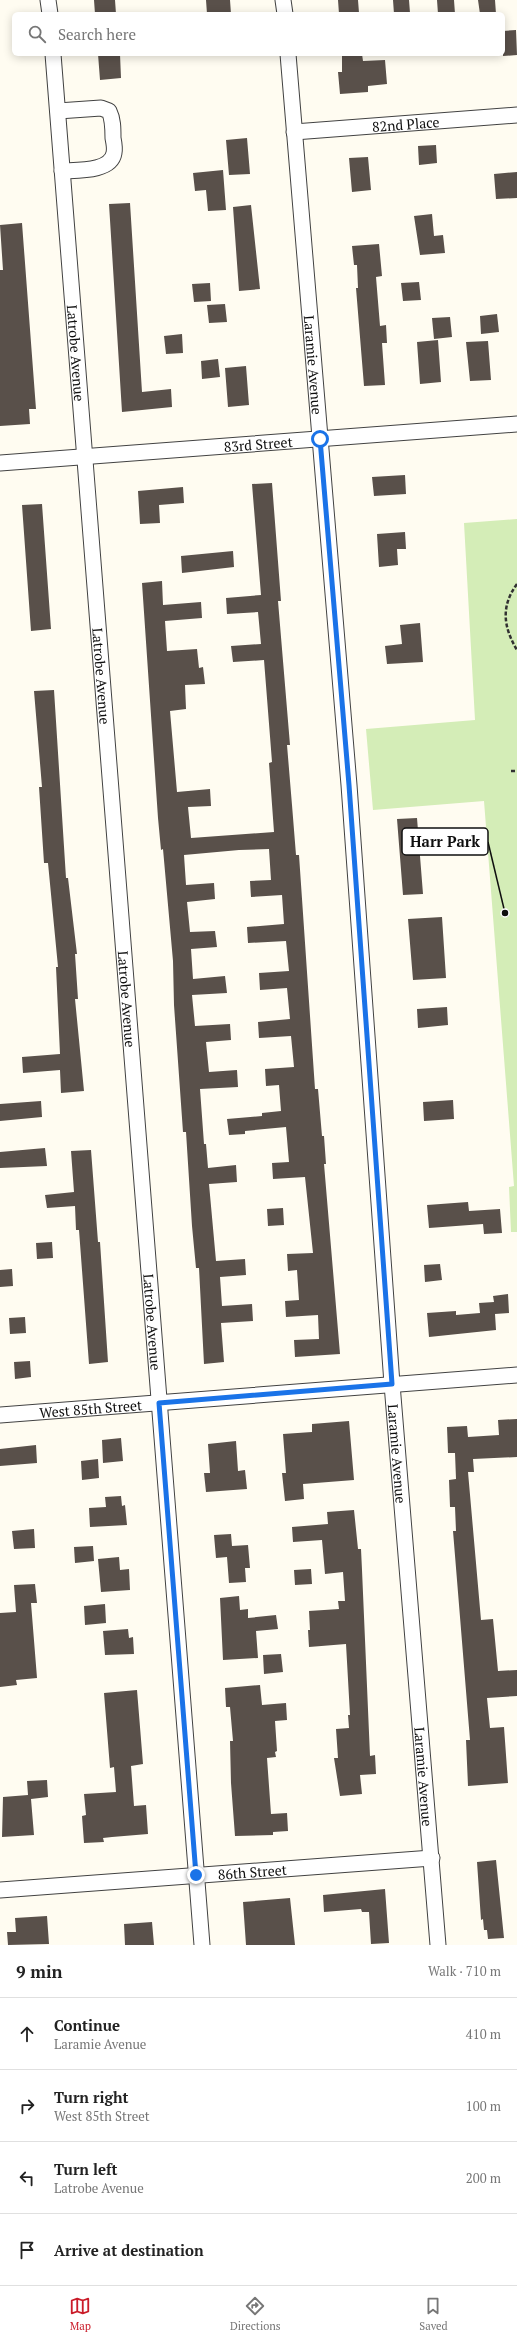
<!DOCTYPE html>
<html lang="en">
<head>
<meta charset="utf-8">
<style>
	:root { --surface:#fff; --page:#f6f6f6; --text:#222; --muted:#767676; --line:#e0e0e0; --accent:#ca1c29 }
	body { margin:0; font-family:"PT Serif",serif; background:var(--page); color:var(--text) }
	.stop { position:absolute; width:12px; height:12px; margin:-9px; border:3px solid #1a73e8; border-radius:50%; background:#fff }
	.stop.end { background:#1a73e8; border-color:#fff; box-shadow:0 1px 4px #0008 }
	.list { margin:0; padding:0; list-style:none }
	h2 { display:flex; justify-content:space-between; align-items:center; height:52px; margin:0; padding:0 16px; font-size:17px }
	h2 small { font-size:13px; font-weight:400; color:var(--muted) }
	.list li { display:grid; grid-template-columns:26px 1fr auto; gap:12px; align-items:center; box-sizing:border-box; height:72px; padding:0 16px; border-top:1px solid var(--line) }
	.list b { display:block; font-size:15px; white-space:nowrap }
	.list p { margin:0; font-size:13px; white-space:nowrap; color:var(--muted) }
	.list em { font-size:13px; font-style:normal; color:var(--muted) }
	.icon { flex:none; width:22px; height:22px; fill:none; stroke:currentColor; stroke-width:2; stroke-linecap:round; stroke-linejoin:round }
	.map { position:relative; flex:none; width:517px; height:1945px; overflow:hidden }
	.search { position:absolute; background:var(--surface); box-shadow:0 2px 10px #0003; left:12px; right:12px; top:12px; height:44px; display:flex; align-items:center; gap:10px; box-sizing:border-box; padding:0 14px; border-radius:6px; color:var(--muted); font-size:15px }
	.sheet { height:340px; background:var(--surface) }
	nav { display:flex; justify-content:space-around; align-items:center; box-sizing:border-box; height:56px; border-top:1px solid var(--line); background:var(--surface); font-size:11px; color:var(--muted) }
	nav a { display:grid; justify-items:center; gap:2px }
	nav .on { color:var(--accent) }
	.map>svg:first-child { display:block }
	.green { fill:#d4edb7 }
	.building { fill:#59504a }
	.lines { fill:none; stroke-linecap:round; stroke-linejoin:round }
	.minor-casing { stroke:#424242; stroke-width:17 }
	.path { stroke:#313131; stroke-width:2.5; stroke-dasharray:4 2; stroke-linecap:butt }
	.minor { stroke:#fff; stroke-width:15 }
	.route { stroke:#1a73e8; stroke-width:5 }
	.labels { text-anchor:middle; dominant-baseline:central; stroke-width:4; stroke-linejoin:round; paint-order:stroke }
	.street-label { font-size:14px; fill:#0f0f0f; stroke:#fff }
	.leader { fill:none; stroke:#0f0f0f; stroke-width:1.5 }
	.callout-dot { fill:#0f0f0f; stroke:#fff; stroke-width:1.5 }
	.callout { fill:#fff; stroke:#0f0f0f; stroke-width:1.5 }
	.callout-label { font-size:15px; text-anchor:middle; font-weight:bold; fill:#0f0f0f }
</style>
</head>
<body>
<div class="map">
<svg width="517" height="1945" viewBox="0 0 517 1945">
	<rect width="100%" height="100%" fill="#fffcf1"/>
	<path class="green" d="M517,519V1232H511L509,1187L514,1186L484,801L373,810L366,729L475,720L464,523Z"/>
	<path class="building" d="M94,0H115L116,14H95Z
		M206,0H230L231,14H207Z
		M338,0H358L359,13L339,14Z
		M393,0H409L410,13L394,14Z
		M437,0H454L455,14H438Z
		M478,0H495L496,14H480Z
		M516,30L517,55L503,56V31Z
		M98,54H120L121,78L100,80Z
		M342,54H362L363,61L385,60L387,84L368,86V92L340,94L338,72H342Z
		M247,138L250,174L229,175L226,140Z
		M436,145L437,163L419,165L418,146Z
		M368,157L371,190L352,192L349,158Z
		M223,170L226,210L208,211L206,190L195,191L193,173Z
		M517,172V198L496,199L494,174Z
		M130,203L142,392L171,389L172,407L122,412L109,204Z
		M251,205L260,289L239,291L233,207Z
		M432,214L434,236L443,235L445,253L420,255L414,216Z
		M22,223L36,409H29L30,424L0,426V270H3L0,225Z
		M379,244L382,276L376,277L380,326L386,325L387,343H382L385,385L364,386L356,288H358L357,265H354L352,246Z
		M419,282L421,300L403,301L401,283Z
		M210,283L211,301L194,302L192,284Z
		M225,304L227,322L209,323L207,305Z
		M497,314L499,332L481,334L480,316Z
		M450,317L452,337L434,339L432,318Z
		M182,334L183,353L166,354L164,336Z
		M438,340L441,382L420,384L417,342Z
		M488,341L491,380L470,381L466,342Z
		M218,359L220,377L202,379L201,361Z
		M246,366L249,405L228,407L225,368Z
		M405,475L406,494L374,496L372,477Z
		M272,483L281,601H278L290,745H287L292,805L296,855H299L315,1089H318L322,1136H324L326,1164H324L340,1354L295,1357L294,1340L319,1339L318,1315L286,1317L285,1301L299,1300L297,1270L288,1271L287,1254L313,1253L305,1177L273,1179L272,1163L289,1162L286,1127L245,1131V1134L229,1135L227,1119L262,1116V1113L281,1111L279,1085L266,1086L265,1069L294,1067L291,1036L259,1038L258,1022L290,1019L287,988L260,990L259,973L289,971L286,941L248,943L247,927L284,924L282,895L251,897L250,881L271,880L269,849L239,850L184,855L186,885L214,883L215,899L187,902L190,932L215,931L217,947L191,949L193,979L225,976L227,993L192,995L195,1026L230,1024L231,1040L206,1042L209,1072L237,1070L238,1087L200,1089L204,1144H206L208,1168L236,1165L237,1182L209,1184L216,1261L245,1259L246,1275L220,1277L222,1306L252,1304L253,1321L221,1323L224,1362L204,1364L199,1268H196L192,1226L186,1132H183L174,1005L173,961L163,849L161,850L158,818L142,583L162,581L163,605L201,602L202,618L165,621L167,651L197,649L199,668L203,667L205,684L185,685L186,709L170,711L177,792L210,789L211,806L188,807L191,838L274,832L269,763L272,762L264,660L233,662L231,646L261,644L258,612L227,614L226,598L261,595L252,484Z
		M183,487L184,503L159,505L160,523L140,524L138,491Z
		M42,504L51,629L31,631L22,505Z
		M405,532L406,549H397L398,565L379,567L377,534Z
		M233,551L234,567L182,573L181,556Z
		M420,623L423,662L387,664L385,646L402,644L400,625Z
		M54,690L66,878H68L77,954H75L78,999H75L84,1091L61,1093L60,1070L23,1073L22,1057L60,1054L56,967H58L48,863H44L39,787H42L34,691Z
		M417,818L423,894L403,895L397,819Z
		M442,917L446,978L413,980L408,919Z
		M447,1007L448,1025L418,1028L417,1009Z
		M453,1100L454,1119L424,1121L423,1102Z
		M41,1101L42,1117L0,1121V1104Z
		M45,1148L47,1166L0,1168V1152Z
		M91,1150L98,1242H100L108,1362L89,1364L79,1230H76L75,1206L47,1208L45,1195L74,1192L71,1151Z
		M468,1202L469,1211L500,1209L502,1233L484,1234L483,1224L429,1228L427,1205Z
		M283,1208L284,1225L268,1226L267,1209Z
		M52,1242L53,1258L37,1259L36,1243Z
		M440,1264L442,1280L425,1282L424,1265Z
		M12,1269L13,1286L0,1287V1270Z
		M508,1294L509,1313L495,1314L496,1330L429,1337L427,1313L456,1311V1315L480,1313L479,1303L494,1302L493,1296Z
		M25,1317L26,1333L10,1334L9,1318Z
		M30,1361L31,1377L15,1379L14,1362Z
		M517,1419V1457L473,1459L474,1472H468L481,1620L493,1619L498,1671L517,1670V1696L487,1698L490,1728L504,1727L508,1783L468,1786L466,1740H470L453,1531H456L455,1507H450L449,1480L456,1479L455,1453H448L447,1427L467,1426L468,1437L499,1435L498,1420Z
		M349,1421L354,1480L303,1484L304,1499L285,1501L282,1473H286L283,1434L312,1432V1424Z
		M121,1438L123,1461L103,1463L102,1440Z
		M236,1441L238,1471L245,1470L247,1489L206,1492L204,1473H210L208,1444Z
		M36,1445L37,1463L0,1466V1449Z
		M98,1459L99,1478L82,1480L81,1461Z
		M121,1496L122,1506L125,1505L127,1525L90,1527L89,1508L106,1507L105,1497Z
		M354,1510L358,1549H361L362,1570L370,1756L375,1755L376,1774L360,1775L362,1794L340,1796L334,1758H338L336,1729L349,1728L348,1715H350L346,1644L309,1647L308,1630H310L309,1611L339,1609L338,1601H345L343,1572L325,1574L322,1540L293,1542L292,1527L328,1524L327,1512Z
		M34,1529L35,1548L14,1549L12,1531Z
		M231,1534L232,1546L248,1545L250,1568H245L246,1582L229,1583L227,1557L216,1558L214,1535Z
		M93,1546L94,1561L75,1563L74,1547Z
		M119,1557L120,1570L129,1569L130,1590L101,1592L98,1559Z
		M311,1569L312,1584L295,1585L294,1570Z
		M35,1584L37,1603H31L37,1678L16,1680L17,1685L0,1687V1613L16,1612L14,1585Z
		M239,1596L240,1610L248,1609V1618L276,1615L278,1629L256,1631L258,1658L223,1660L220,1598Z
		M105,1604L106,1623L85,1625L84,1606Z
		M128,1629L129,1638L133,1637L134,1654L105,1655L103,1631Z
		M281,1654L283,1672L264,1674L263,1655Z
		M260,1685L262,1705L286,1703L287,1720L275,1721L277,1751L275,1752L276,1757L267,1758L271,1814L287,1813L288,1831L273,1832V1835L235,1836L231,1783L230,1741H233L230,1707H226L225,1688Z
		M137,1690L143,1764L131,1766L134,1806L146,1805L148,1834L112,1837L103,1838L104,1842L84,1843L82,1816L86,1815L84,1794L116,1792L114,1767L110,1768L104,1693Z
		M47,1780L48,1797L31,1799L34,1835L2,1837L3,1797L28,1795L27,1781Z
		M496,1860L504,1938L488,1939L487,1930H484L483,1919L481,1920L477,1862Z
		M385,1889L389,1943L371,1944L369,1912H362L361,1909L324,1912L323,1895Z
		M290,1898L295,1945H246L243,1902Z
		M47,1916L49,1944L8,1945L7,1932H16L15,1918Z
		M152,1922L154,1945H125L124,1924Z"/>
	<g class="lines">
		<g class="minor-casing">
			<g id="minor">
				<path d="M48,0L50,14"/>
				<path d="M283,0L285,14"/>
				<path id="s1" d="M53,54L202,1945"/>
				<path id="s2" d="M288,54L349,785L392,1384L438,1945"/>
				<path d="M58,111L101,108L109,111C113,119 113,128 113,138C114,143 115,149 114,153C111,172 77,170 62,171"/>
				<path id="s3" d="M294,132L517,115"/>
				<path id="s4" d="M0,463L517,424"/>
				<path id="s5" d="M0,1415L517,1375"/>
				<path id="s6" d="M0,1890L432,1858"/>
			</g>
		</g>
		<path class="path" d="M517,584C500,607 504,628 517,650
			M511,771H517"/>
		<use href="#minor" class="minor"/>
	</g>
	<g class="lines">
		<path class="route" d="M196,1875L159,1403L392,1384L349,785L320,439"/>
	</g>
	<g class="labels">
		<g class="street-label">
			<text stroke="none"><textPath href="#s3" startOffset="112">82nd Place</textPath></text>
			<text stroke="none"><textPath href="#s1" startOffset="300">Latrobe Avenue</textPath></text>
			<text stroke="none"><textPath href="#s2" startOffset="312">Laramie Avenue</textPath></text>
			<text stroke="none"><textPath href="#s4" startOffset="259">83rd Street</textPath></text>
			<text stroke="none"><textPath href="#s1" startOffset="624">Latrobe Avenue</textPath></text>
			<text stroke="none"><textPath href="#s1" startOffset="948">Latrobe Avenue</textPath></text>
			<text stroke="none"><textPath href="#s1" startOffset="1272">Latrobe Avenue</textPath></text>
			<text stroke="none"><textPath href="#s5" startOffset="91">West 85th Street</textPath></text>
			<text stroke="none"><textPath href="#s2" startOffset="1404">Laramie Avenue</textPath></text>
			<text stroke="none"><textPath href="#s2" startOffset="1728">Laramie Avenue</textPath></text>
			<text stroke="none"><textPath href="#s6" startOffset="253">86th Street</textPath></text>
		</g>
	</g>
	<path class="leader" d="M505 913L488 842"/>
	<circle class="callout-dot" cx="505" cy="913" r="4"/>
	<rect class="callout" x="402" y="828" width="86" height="27" rx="4"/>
	<g class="callout-label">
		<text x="445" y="847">Harr Park</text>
	</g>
</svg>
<div class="stop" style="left:320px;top:439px"></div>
<div class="stop end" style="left:196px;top:1875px"></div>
<div class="search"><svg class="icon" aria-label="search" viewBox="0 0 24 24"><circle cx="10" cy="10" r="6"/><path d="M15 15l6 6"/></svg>Search here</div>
</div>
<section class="sheet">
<h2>9 min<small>Walk · 710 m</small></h2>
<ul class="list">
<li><svg class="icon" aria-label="ahead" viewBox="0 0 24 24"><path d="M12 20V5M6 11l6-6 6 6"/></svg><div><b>Continue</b><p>Laramie Avenue</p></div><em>410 m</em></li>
<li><svg class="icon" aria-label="right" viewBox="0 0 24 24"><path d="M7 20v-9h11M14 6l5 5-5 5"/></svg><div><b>Turn right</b><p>West 85th Street</p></div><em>100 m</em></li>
<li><svg class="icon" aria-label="left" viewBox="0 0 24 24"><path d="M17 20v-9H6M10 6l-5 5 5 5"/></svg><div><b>Turn left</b><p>Latrobe Avenue</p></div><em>200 m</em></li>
<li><svg class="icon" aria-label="arrive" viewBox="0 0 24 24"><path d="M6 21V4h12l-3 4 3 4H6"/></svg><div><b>Arrive at destination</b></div></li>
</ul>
</section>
<nav>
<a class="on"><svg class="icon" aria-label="map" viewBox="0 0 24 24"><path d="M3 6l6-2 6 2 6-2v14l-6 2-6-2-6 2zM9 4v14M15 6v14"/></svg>Map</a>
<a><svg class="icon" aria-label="directions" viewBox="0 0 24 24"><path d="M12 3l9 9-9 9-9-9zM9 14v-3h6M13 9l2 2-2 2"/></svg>Directions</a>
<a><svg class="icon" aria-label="saved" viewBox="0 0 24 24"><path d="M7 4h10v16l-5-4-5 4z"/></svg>Saved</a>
</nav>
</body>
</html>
